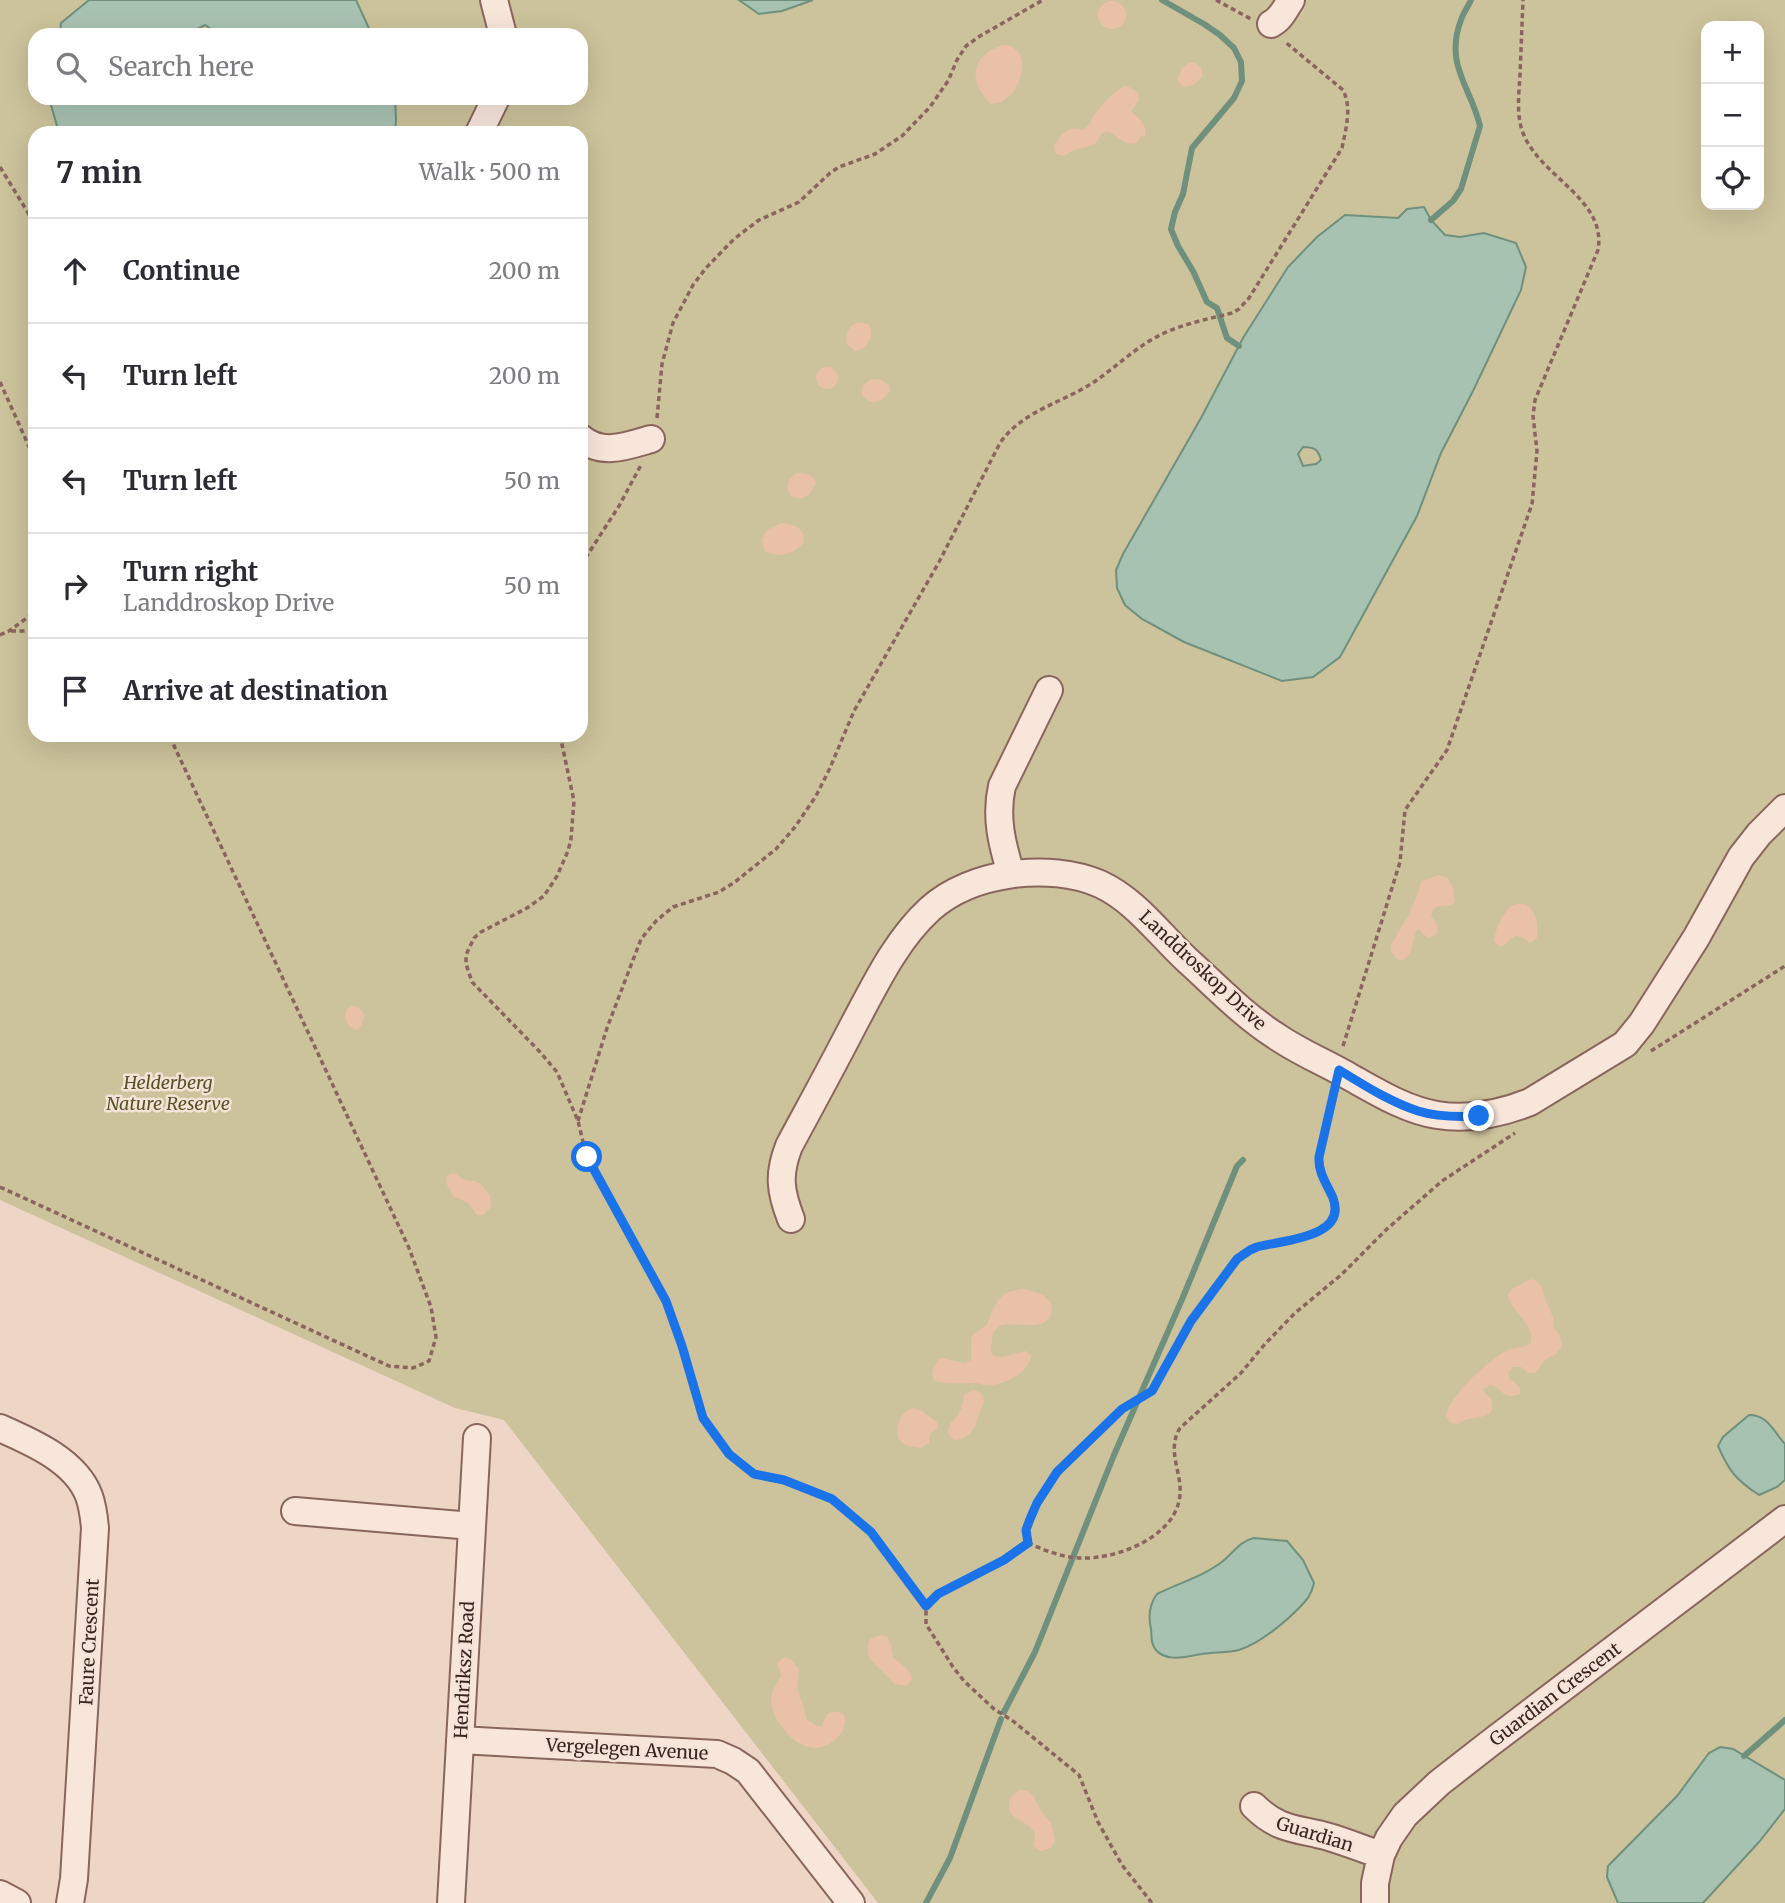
<!DOCTYPE html>
<html lang="en">
<head>
<meta charset="utf-8">
<style>
	:root { --surface:#fff; --page:#f2f2f3; --text:#2b2b33; --muted:#7c7c81; --line:#e1e1e2 }
	body { margin:0; font-family:Merriweather,serif; background:var(--page); color:var(--text) }
	.controls { position:absolute; right:21px; top:21px; display:grid; overflow:hidden; border-radius:14px; box-shadow:0 7px 28px #0002 }
	.controls button { width:63px; height:63px; display:grid; place-items:center; padding:0; border:0; border-bottom:2px solid var(--line); background:var(--surface); color:var(--text); font:35px sans-serif }
	.stop { position:absolute; width:21px; height:21px; margin:-16px; border:5px solid #1a73e8; border-radius:50%; background:#fff }
	.stop.end { background:#1a73e8; border-color:#fff; box-shadow:0 2px 7px #0008 }
	.list { margin:0; padding:0; list-style:none }
	h2 { display:flex; justify-content:space-between; align-items:center; height:91px; margin:0; padding:0 28px; font-size:30px }
	h2 small { font-size:23px; font-weight:400; color:var(--muted) }
	.list li { display:grid; grid-template-columns:46px 1fr auto; gap:21px; align-items:center; box-sizing:border-box; height:105px; padding:0 28px; border-top:2px solid var(--line) }
	.list b { display:block; font-size:26px; white-space:nowrap }
	.list p { margin:0; font-size:23px; white-space:nowrap; color:var(--muted) }
	.list em { font-size:23px; font-style:normal; color:var(--muted) }
	.icon { flex:none; width:38px; height:38px; fill:none; stroke:currentColor; stroke-width:2; stroke-linecap:round; stroke-linejoin:round }
	.map { position:relative; flex:none; width:1785px; height:1903px; overflow:hidden }
	.search { position:absolute; background:var(--surface); box-shadow:0 7px 28px #0002; left:28px; top:28px; width:560px; height:77px; display:flex; align-items:center; gap:18px; box-sizing:border-box; padding:0 24px; border-radius:21px; color:var(--muted); font-size:26px }
	.panel { position:absolute; background:var(--surface); box-shadow:0 7px 28px #0002; left:28px; top:126px; width:560px; height:616px; border-radius:21px }
	.map>svg:first-child { display:block }
	.green { fill:#ccc29b; fill-rule:evenodd }
	.sand { fill:#e9c1a6 }
	.water { fill:#a8c2b2; stroke:#6f907d; stroke-width:2; fill-rule:evenodd }
	.lines { fill:none; stroke-linecap:round; stroke-linejoin:round }
	.stream { stroke:#6f907d; stroke-width:6 }
	.minor-casing { stroke:#89665d; stroke-width:30 }
	.path { stroke:#89665d; stroke-width:3.5; stroke-dasharray:5 3.5; stroke-linecap:butt }
	.minor { stroke:#f8e6db; stroke-width:26 }
	.route { stroke:#1a73e8; stroke-width:9 }
	.labels { text-anchor:middle; dominant-baseline:central; stroke-width:5; stroke-linejoin:round; paint-order:stroke }
	.street-label { font-size:18px; fill:#3a2420; stroke:#f5e3d7 }
	.park-label { font-size:18px; font-style:italic; fill:#565327; stroke:#f5e3d7 }
</style>
</head>
<body>
<div class="map">
<svg width="1785" height="1903" viewBox="0 0 1785 1903">
	<rect width="100%" height="100%" fill="#eed6c7"/>
	<path class="green" d="M0,0H1785V1903H878L504,1420L455,1408L0,1200ZM1706,26H1759V205H1706ZM35,35H581V98H35ZM35,133H581V735H35Z"/>
	<path class="sand" d="M1098 15a14 14 0 1 1 28 0a14 14 0 1 1-28 0Z
		M1003,45C1037,46 1021,104 991,104C967,81 971,55 1003,45Z
		M1192,62C1200,64 1203,69 1202,77L1193,85L1183,87L1178,81C1178,72 1184,64 1192,62Z
		M1125,86C1134,88 1140,92 1139,101L1131,111C1139,118 1148,125 1145,137L1141,136L1137,143C1118,148 1112,123 1101,135C1098,138 1097,142 1094,145L1074,150L1064,156L1056,154L1054,146C1060,135 1069,124 1082,130C1090,126 1090,120 1096,113C1103,103 1115,90 1125,86Z
		M858,322L868,324C875,333 870,340 864,348L855,351L847,345C845,334 848,326 858,322Z
		M816 378a11 11 0 1 1 22 0a11 11 0 1 1-22 0Z
		M871,379L882,380L889,385L890,391C883,403 869,407 862,394L863,385Z
		M797,473C805,473 814,474 816,483L809,495L800,499L791,496C784,488 788,477 797,473Z
		M781,523C793,524 805,527 804,542C795,554 777,560 764,550L762,540L767,530Z
		M1439,875L1448,878L1453,888L1455,902C1449,909 1440,903 1433,909L1431,916C1436,923 1441,928 1435,935L1428,938L1418,929C1410,939 1416,953 1403,960L1397,959L1391,952V945L1408,916L1418,893L1421,881Z
		M1520,903C1537,907 1538,923 1537,938L1530,943L1522,937L1515,936C1507,941 1502,953 1494,941C1495,929 1502,915 1511,906Z
		M351,1006C366,1006 367,1022 357,1030C347,1028 343,1018 347,1009Z
		M454,1173L465,1180L475,1181L482,1185L490,1196L491,1207L483,1215H477L468,1203L453,1196L447,1185L446,1178L449,1174Z
		M1531,1279L1535,1280L1542,1286L1544,1296L1553,1317L1554,1328L1561,1338L1562,1346L1555,1355L1546,1359L1535,1373H1528L1521,1367H1513L1508,1372L1509,1378L1520,1387V1394C1501,1401 1503,1387 1490,1385L1483,1390L1492,1400V1411C1482,1421 1469,1415 1458,1424L1450,1423L1446,1416C1448,1397 1487,1362 1504,1352C1512,1347 1521,1349 1530,1344C1537,1324 1511,1313 1508,1295L1512,1289Z
		M1021,1289C1033,1290 1056,1296 1051,1313C1050,1317 1048,1320 1045,1322C1032,1329 1014,1322 1001,1325L993,1332L991,1352L994,1356L1001,1357L1026,1351L1031,1355C1030,1371 1008,1383 993,1385C988,1386 982,1384 976,1383C963,1383 950,1384 937,1382L933,1378L932,1372L938,1360L941,1358L965,1363L971,1360V1338L975,1333L987,1325L993,1308L1001,1297L1008,1292Z
		M973,1390C992,1394 981,1406 978,1418C974,1431 969,1439 954,1440L948,1433L950,1424L958,1415L962,1407L964,1395Z
		M914,1408L922,1411L937,1422L938,1428L930,1434L929,1444L920,1448L905,1445L898,1438C896,1425 900,1411 914,1408Z
		M880,1635L887,1636L891,1645L893,1657C901,1665 921,1675 906,1686L895,1684L872,1661L868,1654V1643L870,1639Z
		M784,1657L791,1659L799,1669L797,1688L803,1704L807,1720L817,1726H822L827,1714C856,1701 849,1743 817,1748C796,1750 771,1720 771,1700C771,1690 777,1684 781,1675L777,1663Z
		M1019,1790L1028,1791L1034,1797L1041,1811L1051,1823L1055,1840L1051,1848L1041,1851C1028,1845 1038,1842 1034,1832C1028,1820 1007,1821 1009,1803C1010,1796 1014,1794 1019,1790Z"/>
	<path class="water" d="M89,0H356L372,35H225L217,33L205,25L193,31L192,35H60L61,23Z
		M739,0H813L782,11L759,14Z
		M49,98H395L396,119L395,133H59Z
		M1424,207L1431,220L1445,235L1460,237L1484,233L1516,243L1526,267L1521,290L1473,391L1441,453L1417,516L1340,657L1313,677L1282,681L1184,642L1142,619L1125,605L1117,588L1116,570L1123,554L1201,418L1243,338L1288,267L1317,237L1345,215L1398,218L1407,209ZM1303,447C1314,447 1318,449 1321,460L1316,464L1303,466L1298,454Z
		M1749,1415C1768,1415 1773,1431 1785,1444V1480L1777,1487L1759,1495C1736,1480 1729,1471 1718,1446L1723,1437Z
		M1254,1538L1287,1541L1303,1560L1314,1583C1313,1588 1311,1593 1308,1598C1293,1616 1262,1643 1239,1650C1228,1653 1214,1652 1202,1654C1187,1656 1167,1663 1156,1650C1150,1643 1152,1636 1151,1629C1148,1616 1149,1605 1157,1594C1179,1583 1204,1576 1223,1561C1234,1552 1240,1541 1254,1538Z
		M1720,1747L1733,1749L1785,1780V1809L1759,1842L1703,1903H1618L1607,1877L1608,1866L1677,1796L1709,1753Z"/>
	<g class="lines">
		<path class="stream" d="M1162,0L1204,24L1220,35L1234,48L1241,62L1242,81L1234,98L1192,148L1183,194L1175,212L1171,229L1178,246L1193,271L1207,302L1217,308L1227,338L1239,346
			M1431,220L1453,201L1461,189L1480,126C1471,87 1444,65 1461,20C1463,13 1468,7 1471,0
			M1004,1712L1035,1652L1114,1455L1183,1297L1237,1166L1243,1160
			M1744,1756L1785,1720
			M926,1903L950,1858L1001,1719"/>
		<g class="minor-casing">
			<path id="minor" d="M494,0L503,35
				M1271,24C1281,19 1285,9 1291,0
				M479,133L496,98
				M581,438C602,456 627,446 651,439
				M1011,874C1002,844 995,817 1002,786L1049,690
				M791,1219C780,1191 778,1174 789,1146C811,1105 833,1065 854,1024C875,985 896,940 930,909C971,872 1049,862 1100,884C1135,900 1159,934 1187,960C1216,986 1243,1015 1276,1036C1299,1052 1326,1063 1350,1077C1377,1092 1406,1110 1437,1115C1469,1120 1500,1114 1530,1102L1625,1044L1642,1023L1696,938L1741,857L1759,834L1785,808
				M0,1428C32,1442 76,1461 89,1496C93,1507 94,1517 95,1528L74,1879L70,1903
				M295,1511L472,1526
				M460,1740L717,1754L733,1761L748,1771L851,1903
				M1254,1806C1279,1831 1297,1828 1329,1837C1346,1842 1363,1849 1381,1855
				M0,1894L17,1903
				M451,1903L477,1438
				M1375,1903V1883L1381,1855L1389,1838L1405,1815L1439,1783L1489,1744L1785,1519"/>
		</g>
		<path class="path" d="M1216,0L1251,19
			M0,167L35,224
			M0,382L35,460
			M657,418L662,364L673,323L693,285L706,268L734,239L759,220L799,202L830,173L839,167L875,154L902,136L930,107L948,81L957,60L966,46L980,36L1043,0
			M581,565L619,506L641,465
			M11,631H35
			M0,635L9,631L35,612
			M560,735L574,801L571,839L568,851L557,876L544,896L527,908L481,932L474,938L466,955V964L472,982L540,1052L557,1072L578,1121L587,1158L666,1301L682,1346L703,1417L729,1454L754,1474L784,1481L832,1499L871,1532L926,1607V1624L953,1667L964,1681L994,1709L1013,1721L1079,1775L1098,1822L1122,1865L1152,1903
			M1343,1046L1400,862L1405,810L1447,750L1532,504L1537,451L1533,416L1535,400L1598,250C1607,199 1540,177 1523,133C1516,115 1519,94 1520,75C1521,50 1522,25 1523,0
			M1651,1051L1785,966
			M578,1121L607,1028L641,939L656,921L673,907L719,892L735,882L776,849L795,827L816,796L830,768L854,711L939,562L1000,443C1022,411 1062,403 1094,382C1116,367 1136,347 1160,335C1182,324 1208,319 1232,313L1239,309L1249,298L1342,148C1346,128 1352,108 1343,90L1284,41
			M0,1187L389,1366L413,1368L429,1361L436,1337L431,1307L409,1248L169,735
			M1028,1543C1044,1550 1061,1557 1079,1558C1114,1560 1171,1539 1179,1501C1185,1476 1165,1452 1180,1428L1241,1373L1265,1344L1295,1313L1341,1275L1387,1229L1442,1181L1515,1133
			M926,1607L938,1594L1004,1560L1028,1543L1026,1529L1030,1519L1046,1487L1057,1472L1122,1409L1152,1391L1191,1321L1237,1259L1250,1250L1257,1247C1281,1240 1340,1238 1334,1204C1332,1190 1320,1179 1318,1164C1317,1149 1330,1111 1334,1095"/>
		<use href="#minor" class="minor"/>
	</g>
	<g class="lines">
		<path class="route" d="M587,1157L666,1301L682,1346L703,1418L729,1454L754,1474L784,1480L832,1499L871,1532L926,1606L938,1594L1004,1560L1028,1543L1026,1530L1030,1519L1037,1503L1057,1472L1122,1409L1152,1391L1191,1321L1237,1259L1250,1250L1257,1247C1282,1240 1348,1238 1333,1198C1327,1184 1318,1173 1319,1157L1339,1070C1364,1085 1390,1102 1418,1111C1437,1117 1459,1117 1479,1116"/>
	</g>
	<g class="labels">
		<g class="street-label">
			<text transform="translate(1203 970) rotate(43)">Landdroskop Drive</text>
			<text transform="translate(89 1642) rotate(-87)">Faure Crescent</text>
			<text transform="translate(464 1670) rotate(-87)">Hendriksz Road</text>
			<text transform="translate(1555 1694) rotate(-37)">Guardian Crescent</text>
			<text transform="translate(627 1749) rotate(3)">Vergelegen Avenue</text>
			<text transform="translate(1315 1834) rotate(17)">Guardian</text>
		</g>
		<g class="park-label">
			<text x="168" y="1082">Helderberg<tspan x="168" dy="21">Nature Reserve</tspan></text>
		</g>
	</g>
</svg>
<div class="controls">
<button>+</button>
<button>−</button>
<button><svg class="icon" aria-label="locate" viewBox="0 0 24 24"><circle cx="12" cy="12" r="6"/><path d="M12 2v4M12 18v4M2 12h4M18 12h4"/></svg></button>
</div>
<div class="stop" style="left:587px;top:1157px"></div>
<div class="stop end" style="left:1479px;top:1116px"></div>
<div class="search"><svg class="icon" aria-label="search" viewBox="0 0 24 24"><circle cx="10" cy="10" r="6"/><path d="M15 15l6 6"/></svg>Search here</div>
<section class="panel">
<h2>7 min<small>Walk · 500 m</small></h2>
<ul class="list">
<li><svg class="icon" aria-label="ahead" viewBox="0 0 24 24"><path d="M12 20V5M6 11l6-6 6 6"/></svg><div><b>Continue</b></div><em>200 m</em></li>
<li><svg class="icon" aria-label="left" viewBox="0 0 24 24"><path d="M17 20v-9H6M10 6l-5 5 5 5"/></svg><div><b>Turn left</b></div><em>200 m</em></li>
<li><svg class="icon" aria-label="left" viewBox="0 0 24 24"><path d="M17 20v-9H6M10 6l-5 5 5 5"/></svg><div><b>Turn left</b></div><em>50 m</em></li>
<li><svg class="icon" aria-label="right" viewBox="0 0 24 24"><path d="M7 20v-9h11M14 6l5 5-5 5"/></svg><div><b>Turn right</b><p>Landdroskop Drive</p></div><em>50 m</em></li>
<li><svg class="icon" aria-label="arrive" viewBox="0 0 24 24"><path d="M6 21V4h12l-3 4 3 4H6"/></svg><div><b>Arrive at destination</b></div></li>
</ul>
</section>
</div>
</body>
</html>
